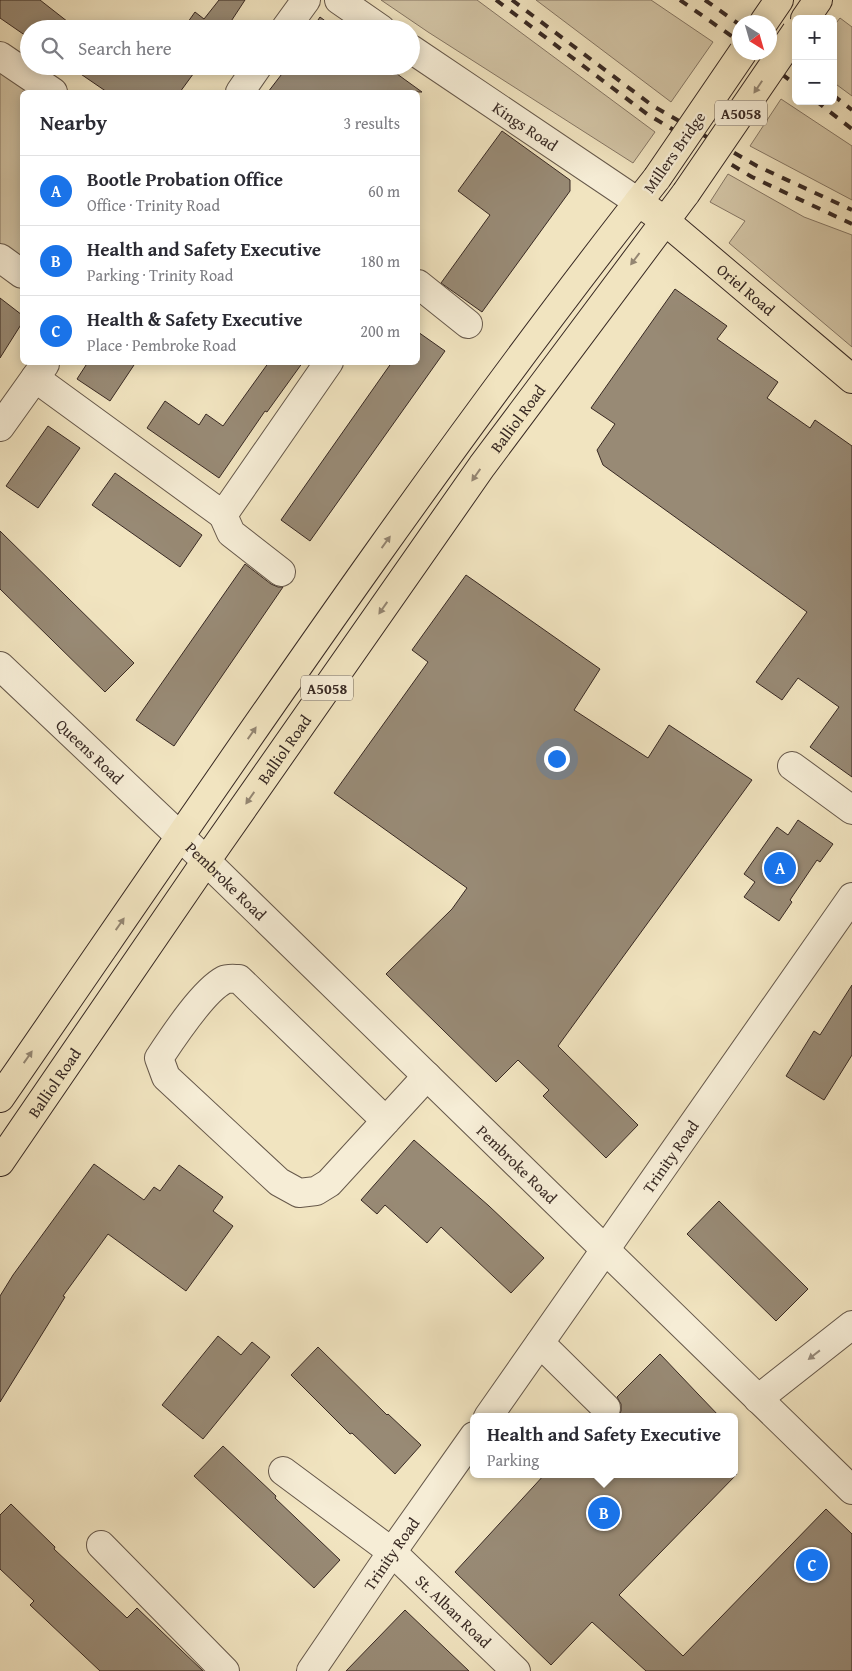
<!DOCTYPE html>
<html lang="en">
<head>
<meta charset="utf-8">
<style>
	:root { --surface:#fff; --page:#f2f2f3; --text:#2b2b33; --muted:#7c7c81; --line:#e1e1e2; --accent:#1a73e8 }
	body { margin:0; font-family:"Gentium Book Plus",serif; background:var(--page); color:var(--text) }
	.controls { position:absolute; right:15px; top:15px; display:grid; overflow:hidden; border-radius:8px; box-shadow:0 2px 12px #0003 }
	.controls button { width:45px; height:45px; display:grid; place-items:center; padding:0; border:0; border-bottom:1px solid var(--line); background:var(--surface); color:var(--text); font:25px sans-serif }
	.compass { position:absolute; left:732px; top:15px; width:45px; height:45px; border-radius:50%; background:var(--surface); box-shadow:0 2px 12px #0003; rotate:143deg }
	.you { position:absolute; left:556px; top:758px; width:18px; height:18px; margin:-12px; border:4px solid #fff; border-radius:50%; background:#1a73e8; box-shadow:0 0 0 8px #1a73e833 }
	.badge { display:grid; place-items:center; width:32px; height:32px; border-radius:50%; background:var(--accent); color:#fff; font-size:16px; font-weight:700 }
	.pin { position:absolute; translate:-50% -50%; border:2px solid #fff; box-shadow:0 1px 5px #0006 }
	.popup { position:absolute; left:470px; top:1413px; width:268px; height:65px; box-sizing:border-box; display:grid; place-content:center; border-radius:8px; background:var(--surface); filter:drop-shadow(0 1px 4px #0005); font-size:16px; white-space:nowrap; color:var(--muted) }
	.popup b { font-size:19px; color:var(--text) }
	.popup::after { content:''; position:absolute; left:50%; top:100%; margin-left:-10px; border:10px solid transparent; border-top-color:var(--surface) }
	.list { margin:0; padding:0; list-style:none }
	h2 { display:flex; justify-content:space-between; align-items:center; height:65px; margin:0; padding:0 20px; font-size:21px }
	h2 small { font-size:16px; font-weight:400; color:var(--muted) }
	.list li { display:grid; grid-template-columns:32px 1fr auto; gap:15px; align-items:center; box-sizing:border-box; height:70px; padding:0 20px; border-top:1px solid var(--line) }
	.list b { display:block; font-size:19px; white-space:nowrap }
	.list p { margin:0; font-size:16px; white-space:nowrap; color:var(--muted) }
	.list em { font-size:16px; font-style:normal; color:var(--muted) }
	.icon { flex:none; width:28px; height:28px; fill:none; stroke:currentColor; stroke-width:2; stroke-linecap:round; stroke-linejoin:round }
	.map { position:relative; flex:none; width:852px; height:1671px; overflow:hidden }
	.search { position:absolute; background:var(--surface); box-shadow:0 2px 12px #0003; left:20px; top:20px; width:400px; height:55px; display:flex; align-items:center; gap:12px; box-sizing:border-box; padding:0 18px; border-radius:28px; color:var(--muted); font-size:19px }
	.panel { position:absolute; background:var(--surface); box-shadow:0 2px 12px #0003; left:20px; top:90px; width:400px; height:275px; border-radius:8px }
	.map>svg:first-child { display:block }
	.green { fill:#d2c4a5; stroke:#857664 }
	.building { fill:#988a75; stroke:#382923 }
	.lines { fill:none; stroke-linecap:round; stroke-linejoin:round }
	.minor-casing { stroke:#66584a; stroke-width:30 }
	.major-casing { stroke:#382923; stroke-width:30 }
	.highway-casing { stroke:#382923; stroke-width:30 }
	.minor { stroke:#f6edd6; stroke-width:28 }
	.major { stroke:#f1e4c0; stroke-width:28 }
	.highway { stroke:#f1e4c0; stroke-width:28 }
	.rail { stroke:#382923; stroke-width:4; stroke-dasharray:9 9; stroke-linecap:butt }
	.highway-bridge-casing { stroke:#382923; stroke-width:30; stroke-linecap:butt }
	.highway-bridge { stroke:#f1e4c0; stroke-width:28 }
	.oneway { fill:#948672 }
	.oneway2 { fill:#978b7c }
	.labels { text-anchor:middle; dominant-baseline:central; stroke-width:4.5; stroke-linejoin:round; paint-order:stroke }
	.shield { fill:#f6edd6; stroke:#716459; stroke-width:1 }
	.shield-label { font-size:15px; font-weight:bold; fill:#382923 }
	.street-label { font-size:16px; fill:#382923; stroke:#f6edd6 }
</style>
</head>
<body>
<div class="map">
<svg width="852" height="1671" viewBox="0 0 852 1671">
	<rect width="100%" height="100%" fill="#f1e4c0"/>
	<filter id="stains"><feTurbulence type="fractalNoise" baseFrequency=".004" numOctaves="4"/><feColorMatrix values="0 0 0 0 .2 0 0 0 0 .09 0 0 0 0 .02 0 0 0 .5 -.17"/></filter>
	<radialGradient id="worn" r=".72"><stop offset=".6" stop-color="#630" stop-opacity="0"/><stop offset="1" stop-color="#630" stop-opacity=".3"/></radialGradient>
	<path class="green" d="M381,0H477L655,132L633,163L428,32Z
		M536,0H651L713,42L671,102Z
		M840,18L852,27V96L833,82V27Z
		M0,68L35,92H22V260L0,244Z
		M781,99L852,146V200L750,146Z
		M728,174L804,217L852,235V347L729,243L745,221L710,202Z"/>
	<path class="building" d="M0,0H40L77,29H29V38L0,18Z
		M219,0H245L226,29H183L195,12L204,19Z
		M320,17L336,29H312Z
		M69,66H199L180,92H107Z
		M288,66H386L422,92H268Z
		M502,131L570,180V191L482,312L441,283L490,215L458,191Z
		M675,289L727,326L717,339L778,382L767,398L810,428L815,420L852,446V777L810,747L839,707L798,678L782,700L756,682L807,612L603,465L597,450L615,424L591,408Z
		M0,298L22,315V323L0,358Z
		M418,332L445,351L310,541L281,520L392,362H418Z
		M88,362H136L110,401L77,379Z
		M269,362H303L267,412L265,411L219,478L147,428L165,401L199,425L206,414L223,426Z
		M48,426L80,448L38,508L6,486Z
		M115,473L202,535L180,567L92,505Z
		M0,531L134,663L105,692L0,589Z
		M245,564L271,584L278,587H283L174,746L136,720Z
		M466,575L600,669L574,710L648,758L669,725L752,780L558,1046L638,1125L606,1158L543,1096L549,1090L518,1060L496,1082L386,974L452,909L467,888L334,793L428,662L412,650Z
		M798,820L833,844L820,862L817,860L790,900L792,902L779,921L744,897L755,882L744,874L777,827L788,835Z
		M852,985V1055L824,1100L786,1076L814,1031L820,1035Z
		M414,1140L489,1206L544,1258L511,1293L441,1227L427,1243L385,1205L377,1214L361,1200Z
		M94,1164L144,1200L154,1187L160,1191L179,1165L223,1197L213,1211L233,1226L186,1291L108,1234L63,1296L65,1297L0,1402V1296L13,1275Z
		M719,1201L808,1289L776,1321L687,1234Z
		M218,1336L241,1355L252,1342L270,1357L203,1439L162,1405Z
		M318,1347L387,1415L388,1414L421,1445L395,1474L352,1433L350,1434L291,1375Z
		M660,1354L698,1394L720,1417H618L621,1411V1404L617,1397Z
		M223,1446L276,1496L275,1498L340,1560L314,1588L194,1476Z
		M545,1474H737L619,1595L683,1656L826,1509L852,1534V1671H646L592,1622L551,1665L455,1572Z
		M11,1504L55,1547L54,1549L127,1618L137,1608L203,1671H100L30,1605L34,1601L0,1569V1515Z
		M405,1610L469,1671H346Z"/>
	<g class="lines">
		<g class="minor-casing">
			<g id="minor">
				<path d="M339,0L381,29"/>
				<path d="M285,29L306,0"/>
				<path id="s1" d="M411,49L638,202"/>
				<path d="M0,56L53,92"/>
				<path d="M240,92L258,66"/>
				<path d="M0,258L22,274"/>
				<path d="M418,284L468,324"/>
				<path d="M35,378L223,515L329,362"/>
				<path d="M0,427L45,364"/>
				<path d="M223,515L231,533L281,572"/>
				<path id="s2" d="M0,666L206,861L852,1490"/>
				<path d="M792,766L852,810"/>
				<path d="M386,1121L239,979C235,979 228,978 224,980C203,991 173,1037 159,1058L166,1077L279,1182L299,1193L316,1191L329,1183L427,1076"/>
				<path d="M540,1343L606,1408"/>
				<path d="M758,1399L852,1325"/>
				<path id="s3" d="M488,1417L852,897"/>
				<path id="s4" d="M283,1471L392,1552L516,1671"/>
				<path d="M101,1545L225,1671"/>
				<path id="s5" d="M311,1671L392,1552L474,1436"/>
			</g>
		</g>
		<g class="major-casing">
			<g id="major">
				<path id="s6" d="M638,202L664,220L852,379"/>
			</g>
		</g>
		<g class="highway-casing">
			<g id="highway">
				<path d="M805,19L818,0"/>
				<path d="M764,22L779,0"/>
				<path d="M0,1098C214,788 424,474 657,178"/>
				<path id="s7" d="M0,1162L206,861L482,466L686,193"/>
			</g>
		</g>
		<use href="#minor" class="minor"/>
		<use href="#major" class="major"/>
		<use href="#highway" class="highway"/>
		<path class="rail" d="M496,0L647,114L752,177L852,224
			M512,0L653,106L757,166L852,210
			M680,0L740,42
			M705,0L740,25
			M770,47L796,67
			M753,52L796,85
			M833,95L852,110
			M816,101L852,129"/>
		<g class="highway-bridge-casing">
			<path id="highway-bridge" d="M657,178L743,52
				M686,193L796,32"/>
		</g>
		<use href="#highway-bridge" class="highway-bridge"/>
	</g>
	<defs><path id="oneway-solid" d="M-6-.8H1V-3.2L6.5 0L1 3.2V.8H-6Z" transform="scale(1.25)"/></defs>
	<g class="oneway">
		<use href="#oneway-solid" transform="translate(758 87) rotate(124)"/>
		<use href="#oneway-solid" transform="translate(635 259) rotate(127)"/>
		<use href="#oneway-solid" transform="translate(476 475) rotate(125)"/>
		<use href="#oneway-solid" transform="translate(386 542) rotate(-54)"/>
		<use href="#oneway-solid" transform="translate(383 608) rotate(125)"/>
		<use href="#oneway-solid" transform="translate(252 733) rotate(-55)"/>
		<use href="#oneway-solid" transform="translate(250 798) rotate(125)"/>
		<use href="#oneway-solid" transform="translate(120 924) rotate(-55)"/>
		<use href="#oneway-solid" transform="translate(28 1057) rotate(-55)"/>
	</g>
	<use class="oneway2" href="#oneway-solid" transform="translate(814 1355) rotate(142)"/>
	<g class="labels">
		<g class="shield">
			<rect x="715" y="100.5" width="52" height="25" rx="4"/>
			<rect x="301" y="675.5" width="52" height="25" rx="4"/>
		</g>
		<g class="shield-label">
			<text x="741" y="113">A5058</text>
			<text x="327" y="688">A5058</text>
		</g>
		<g class="street-label">
			<text stroke="none"><textPath href="#s1" startOffset="138">Kings Road</textPath></text>
			<text transform="translate(674 152) rotate(-55)">Millers Bridge</text>
			<text stroke="none"><textPath href="#s6" startOffset="139">Oriel Road</textPath></text>
			<text stroke="none"><textPath href="#s7" startOffset="906">Balliol Road</textPath></text>
			<text stroke="none"><textPath href="#s7" startOffset="501">Balliol Road</textPath></text>
			<text stroke="none"><textPath href="#s2" startOffset="124">Queens Road</textPath></text>
			<text stroke="none"><textPath href="#s2" startOffset="312">Pembroke Road</textPath></text>
			<text stroke="none"><textPath href="#s7" startOffset="96">Balliol Road</textPath></text>
			<text stroke="none"><textPath href="#s3" startOffset="318">Trinity Road</textPath></text>
			<text stroke="none"><textPath href="#s2" startOffset="718">Pembroke Road</textPath></text>
			<text stroke="none"><textPath href="#s5" startOffset="142">Trinity Road</textPath></text>
			<text stroke="none"><textPath href="#s4" startOffset="221">St. Alban Road</textPath></text>
		</g>
	</g>
	<rect width="100%" height="100%" filter="url(#stains)"/>
	<rect width="100%" height="100%" fill="url(#worn)"/>
</svg>
<div class="controls">
<button>+</button>
<button>−</button>
</div>
<svg class="compass" viewBox="-18 -18 36 36"><path d="M0-13l5 13h-10z" fill="#e53935"/><path d="M0 13l5-13h-10z" fill="#7c7c81"/></svg>
<div class="you"></div>
<div class="pin badge" style="left:780px;top:868px">A</div>
<div class="pin badge" style="left:604px;top:1513px">B</div>
<div class="popup"><b>Health and Safety Executive</b>Parking</div>
<div class="pin badge" style="left:812px;top:1565px">C</div>
<div class="search"><svg class="icon" aria-label="search" viewBox="0 0 24 24"><circle cx="10" cy="10" r="6"/><path d="M15 15l6 6"/></svg>Search here</div>
<section class="panel">
<h2>Nearby<small>3 results</small></h2>
<ul class="list">
<li><span class="badge">A</span><div><b>Bootle Probation Office</b><p>Office · Trinity Road</p></div><em>60 m</em></li>
<li><span class="badge">B</span><div><b>Health and Safety Executive</b><p>Parking · Trinity Road</p></div><em>180 m</em></li>
<li><span class="badge">C</span><div><b>Health &amp; Safety Executive</b><p>Place · Pembroke Road</p></div><em>200 m</em></li>
</ul>
</section>
</div>
</body>
</html>
